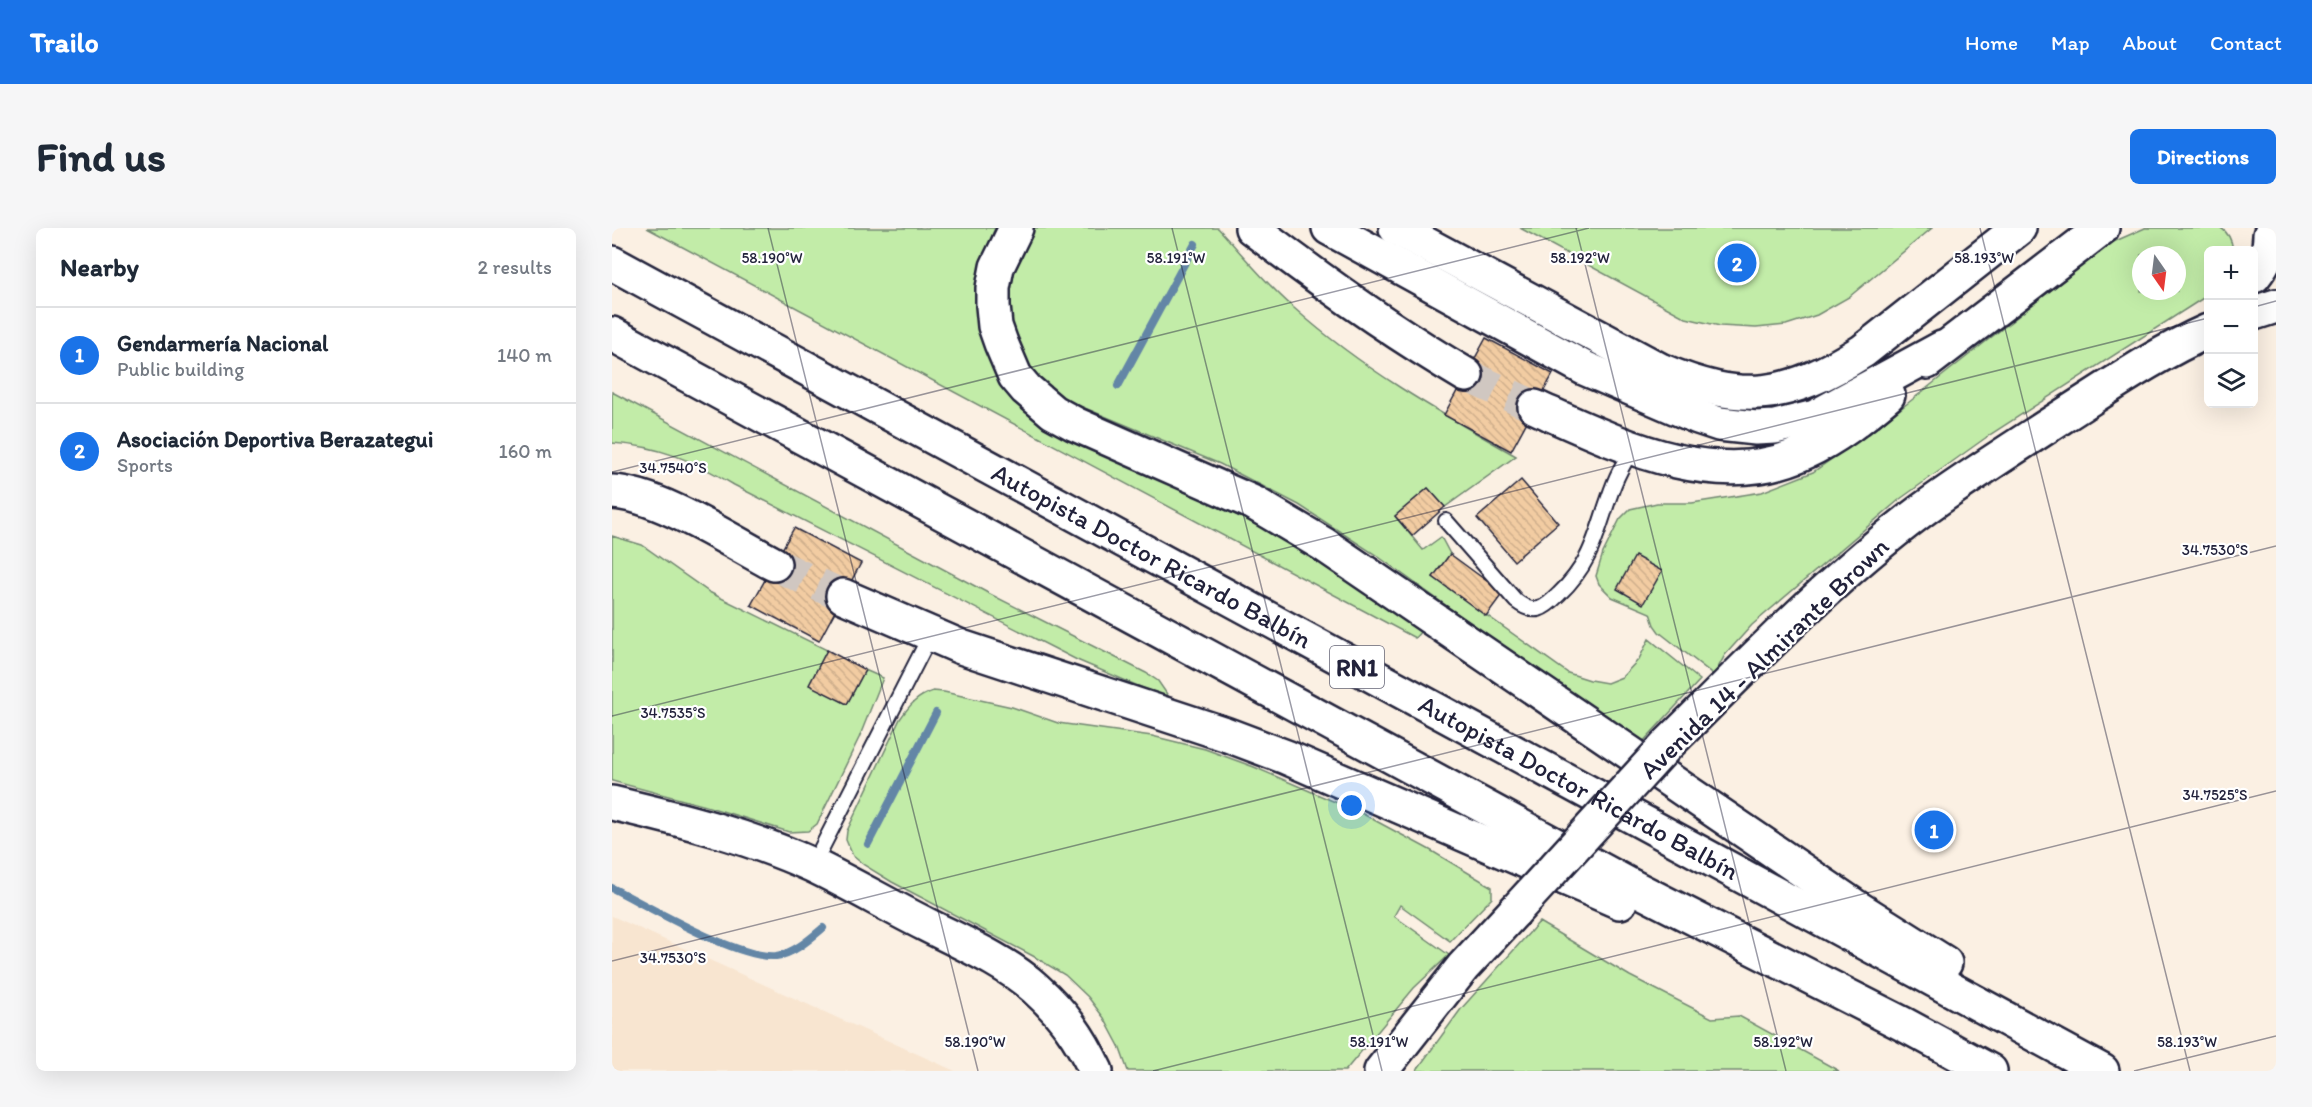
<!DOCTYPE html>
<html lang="en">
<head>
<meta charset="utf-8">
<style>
	:root { --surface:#fff; --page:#f6f6f7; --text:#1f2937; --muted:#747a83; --line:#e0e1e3; --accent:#1a73e8 }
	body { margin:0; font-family:Itim,sans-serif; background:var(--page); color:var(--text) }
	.controls { position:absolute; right:18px; top:18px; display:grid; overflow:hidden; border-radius:9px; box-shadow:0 6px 24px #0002 }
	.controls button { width:54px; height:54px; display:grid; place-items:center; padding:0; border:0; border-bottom:2px solid var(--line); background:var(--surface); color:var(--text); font:30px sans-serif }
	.compass { position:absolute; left:1520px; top:18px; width:54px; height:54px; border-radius:50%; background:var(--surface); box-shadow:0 6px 24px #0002; rotate:166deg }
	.you { position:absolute; left:740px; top:578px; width:21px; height:21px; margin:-15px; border:4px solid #fff; border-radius:50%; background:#1a73e8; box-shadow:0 0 0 9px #1a73e833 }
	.badge { display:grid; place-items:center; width:39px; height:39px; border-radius:50%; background:var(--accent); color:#fff; font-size:20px; font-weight:700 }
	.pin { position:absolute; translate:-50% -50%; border:3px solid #fff; box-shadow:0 2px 6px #0006 }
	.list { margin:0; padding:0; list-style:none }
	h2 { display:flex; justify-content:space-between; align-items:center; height:78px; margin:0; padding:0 24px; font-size:26px }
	h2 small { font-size:20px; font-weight:400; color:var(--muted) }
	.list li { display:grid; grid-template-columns:39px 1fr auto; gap:18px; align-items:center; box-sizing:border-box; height:96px; padding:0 24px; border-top:2px solid var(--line) }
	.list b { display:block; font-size:22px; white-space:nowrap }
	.list p { margin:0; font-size:20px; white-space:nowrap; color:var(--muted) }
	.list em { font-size:20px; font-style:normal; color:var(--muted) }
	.icon { flex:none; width:33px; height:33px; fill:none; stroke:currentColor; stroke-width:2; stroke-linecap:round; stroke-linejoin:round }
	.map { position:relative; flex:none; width:1664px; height:843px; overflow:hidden; border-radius:9px }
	header { display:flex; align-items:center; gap:36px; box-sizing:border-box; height:84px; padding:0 30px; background:var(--accent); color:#fff }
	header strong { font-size:28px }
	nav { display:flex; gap:33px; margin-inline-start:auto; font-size:21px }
	.intro { display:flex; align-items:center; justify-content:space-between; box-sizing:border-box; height:144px; padding:0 36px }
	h1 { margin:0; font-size:42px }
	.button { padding:15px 27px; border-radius:9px; background:var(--accent); color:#fff; font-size:21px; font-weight:700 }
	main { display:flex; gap:36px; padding:0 36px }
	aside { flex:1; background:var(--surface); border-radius:9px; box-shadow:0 6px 24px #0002 }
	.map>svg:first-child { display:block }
	.built { fill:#f8e5d0 }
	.grass { fill:#c2eca8; stroke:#728772; stroke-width:1.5; fill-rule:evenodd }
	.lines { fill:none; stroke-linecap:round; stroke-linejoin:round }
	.stream { stroke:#6386a6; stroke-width:8 }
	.building { fill:url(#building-back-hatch); stroke:#22223b; stroke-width:1.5 }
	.highway-tunnel { stroke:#d0c7c1; stroke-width:33; stroke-dasharray:33 16; stroke-linecap:butt }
	.lane-casing { stroke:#22223b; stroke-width:18 }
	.secondary-casing { stroke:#22223b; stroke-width:38 }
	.highway-casing { stroke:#22223b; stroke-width:38 }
	.lane { stroke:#fff; stroke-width:14 }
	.secondary { stroke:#fff; stroke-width:33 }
	.highway { stroke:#fff; stroke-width:33 }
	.secondary-bridge-casing { stroke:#22223b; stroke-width:38; stroke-linecap:butt }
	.secondary-bridge { stroke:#fff; stroke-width:33 }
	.ticks { fill:none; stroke:#22223b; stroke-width:1.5; stroke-opacity:0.45 }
	.labels { text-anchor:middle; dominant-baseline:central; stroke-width:4.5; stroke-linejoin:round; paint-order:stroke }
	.shield { fill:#fff; stroke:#646476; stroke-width:1.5 }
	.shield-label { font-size:24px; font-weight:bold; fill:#22223b }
	.street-label { font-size:26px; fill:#22223b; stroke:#fff }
	.ticks-label { font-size:15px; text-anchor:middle; fill:#22223b; stroke:#fff; stroke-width:4.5; stroke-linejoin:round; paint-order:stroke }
</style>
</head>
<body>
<header>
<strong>Trailo</strong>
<nav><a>Home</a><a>Map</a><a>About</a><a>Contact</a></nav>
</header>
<div class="intro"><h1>Find us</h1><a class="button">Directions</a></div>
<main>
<aside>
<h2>Nearby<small>2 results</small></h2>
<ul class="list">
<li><span class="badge">1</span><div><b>Gendarmería Nacional</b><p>Public building</p></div><em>140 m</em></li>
<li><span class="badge">2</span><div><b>Asociación Deportiva Berazategui</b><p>Sports</p></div><em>160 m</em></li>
</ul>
</aside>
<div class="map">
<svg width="1664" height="843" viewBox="0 0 1664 843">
	<defs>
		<pattern id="building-back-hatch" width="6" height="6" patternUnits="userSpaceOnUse" patternTransform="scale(1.5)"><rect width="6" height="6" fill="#f2cca2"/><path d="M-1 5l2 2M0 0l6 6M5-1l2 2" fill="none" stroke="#cfaf8c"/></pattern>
	</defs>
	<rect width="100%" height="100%" fill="#fbf0e3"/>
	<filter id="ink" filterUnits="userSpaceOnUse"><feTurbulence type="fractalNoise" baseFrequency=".0167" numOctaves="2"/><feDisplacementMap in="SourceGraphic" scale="12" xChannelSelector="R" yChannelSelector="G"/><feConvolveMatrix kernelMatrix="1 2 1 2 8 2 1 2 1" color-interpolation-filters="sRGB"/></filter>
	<g filter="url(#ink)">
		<path class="built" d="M0,688L343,843H0Z"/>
		<path class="grass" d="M35,0H383L370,33L366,55L378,130L597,273L699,325L783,382L809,403L803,410Z
			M422,0H606C631,27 654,56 682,80C749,140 826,184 904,228L833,279L816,260L783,288L811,322L829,309L838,326L821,349L956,445L978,452L995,455L1010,449L1027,431L1037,411L1088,452L1028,517L764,327L687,277L608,236L451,171L432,159L402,122L392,73L405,23Z
			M908,0H1320L1237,69L1205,87L1174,97L1144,100L1108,98L1074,90Z
			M1533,0H1609C1617,5 1620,13 1621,22H1596V67L1379,206L1288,271L1140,397L1113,427L1102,447L1047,404L1042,397L1038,385L1000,369L987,356L984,348L991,325L1008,291L1018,281L1045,275H1080L1150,264L1201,244L1268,197L1499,15ZM1529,27H1565V63H1529Z
			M0,164L376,365L534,445L546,453L559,472L465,432L122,257C83,233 47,218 0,215Z
			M0,308L30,317L97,364L215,422L198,456L235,476L253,442L271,450L247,510L205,596L196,603L177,604L94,578L0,553Z
			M321,463L332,464L400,479L446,495L540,508L593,521L642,539L751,586L818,622L880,659V670L838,713L788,677L782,688L837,727L802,760L733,843H516L507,818L492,790L476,769L453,747L421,728L280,654L252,637L241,628L234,612L235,603L288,491C297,478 305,468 321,463Z
			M927,694L1018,748L1100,790L1127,788L1227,843H804L849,781Z"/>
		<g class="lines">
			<path class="stream" d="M506,158L583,16
				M256,616L324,485
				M0,660C38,679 125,731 164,728C181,726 198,711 211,700"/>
		</g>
		<path class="building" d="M874,110L941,146L899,223L832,187Z
			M909,252L946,295L902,333L865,290Z
			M816,260L833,279L800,308L783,288Z
			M182,300L249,335L207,413L139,377Z
			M838,326L891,365L874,388L821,349Z
			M1023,328L1050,343L1031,376L1005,361Z
			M215,422L253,442L235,476L197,457Z"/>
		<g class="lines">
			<path class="highway-tunnel" d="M854,147L923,179
				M162,336L231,368"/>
			<g class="lane-casing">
				<path id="lane" d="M834,293L904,373C923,388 932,381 947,366C983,332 985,299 1002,256C1007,243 1014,231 1021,219
					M201,637L319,406"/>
			</g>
			<g class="secondary-casing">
				<path id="secondary" d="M784,0L1048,142C1131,177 1175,171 1251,123L1407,0
					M1642,48C1652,35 1658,24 1658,7
					M1642,85L1664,78
					M1056,516C1137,436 1217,352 1309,283C1354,250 1402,220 1448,190C1497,159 1544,126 1596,103
					M0,575C68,591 136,608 200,637C238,655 275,677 313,696C348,714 393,733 423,760C451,785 468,809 484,843
					M769,843L851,739L903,683"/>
			</g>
			<g class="highway-casing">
				<g id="highway">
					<path d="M404,0L385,39L381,60V78L383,98L389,115L403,148L414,161L441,184L463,196L642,275L711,316L1241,677L1333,735"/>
					<path d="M640,0C709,53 779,103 854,147"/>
					<path d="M717,0L972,140L1086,189L1107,196L1144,200L1163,199L1203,189L1330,120"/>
					<path id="s1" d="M0,35L1490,843"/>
					<path d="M0,106L1019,658L1293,797L1378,843"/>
					<path d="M1315,134L1490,0"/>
					<path d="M923,179C1004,215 1105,266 1193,224C1224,210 1250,189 1276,167"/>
					<path d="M0,264C47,266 118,313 162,336"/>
					<path d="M231,368L349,419L613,506L674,529L1008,674"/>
				</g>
			</g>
			<use href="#lane" class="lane"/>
			<use href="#secondary" class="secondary"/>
			<use href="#highway" class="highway"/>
			<g class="secondary-bridge-casing">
				<path id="secondary-bridge" d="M903,683L1056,516"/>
			</g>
			<use href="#secondary-bridge" class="secondary-bridge"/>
		</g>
	</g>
	<path class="ticks" d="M156,0L366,843M560,0L770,843M964,0L1174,843M1368,0L1578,843M1642,79L1664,73M0,244L977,0M0,488L1596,90M0,733L1664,318M541,843L1664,563M1522,843L1664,808"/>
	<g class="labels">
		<rect class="shield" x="718" y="418" width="54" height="42" rx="4.5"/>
		<g class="shield-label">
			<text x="745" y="439">RN1</text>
		</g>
		<g class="street-label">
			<text stroke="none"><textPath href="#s1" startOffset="614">Autopista Doctor Ricardo Balbín</textPath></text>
			<text transform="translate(1152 430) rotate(-44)">Avenida 14 - Almirante Brown</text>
			<text stroke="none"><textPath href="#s1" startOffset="1100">Autopista Doctor Ricardo Balbín</textPath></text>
		</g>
	</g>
	<g class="ticks-label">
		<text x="160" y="35">58.190°W</text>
		<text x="564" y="35">58.191°W</text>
		<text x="968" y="35">58.192°W</text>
		<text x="1372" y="35">58.193°W</text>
		<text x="61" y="245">34.7540°S</text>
		<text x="1603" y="327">34.7530°S</text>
		<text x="61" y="490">34.7535°S</text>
		<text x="1603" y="572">34.7525°S</text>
		<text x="61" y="735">34.7530°S</text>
		<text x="363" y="819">58.190°W</text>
		<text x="767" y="819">58.191°W</text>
		<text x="1171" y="819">58.192°W</text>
		<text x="1575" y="819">58.193°W</text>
	</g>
</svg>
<div class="controls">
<button>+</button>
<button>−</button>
<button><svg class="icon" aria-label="layers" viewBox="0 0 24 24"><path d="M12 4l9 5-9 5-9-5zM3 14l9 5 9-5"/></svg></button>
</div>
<svg class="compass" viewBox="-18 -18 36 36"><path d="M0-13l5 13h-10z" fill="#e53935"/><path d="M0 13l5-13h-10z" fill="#747a83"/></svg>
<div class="you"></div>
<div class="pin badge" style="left:1322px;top:602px">1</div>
<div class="pin badge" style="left:1125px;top:35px">2</div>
</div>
</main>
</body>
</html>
